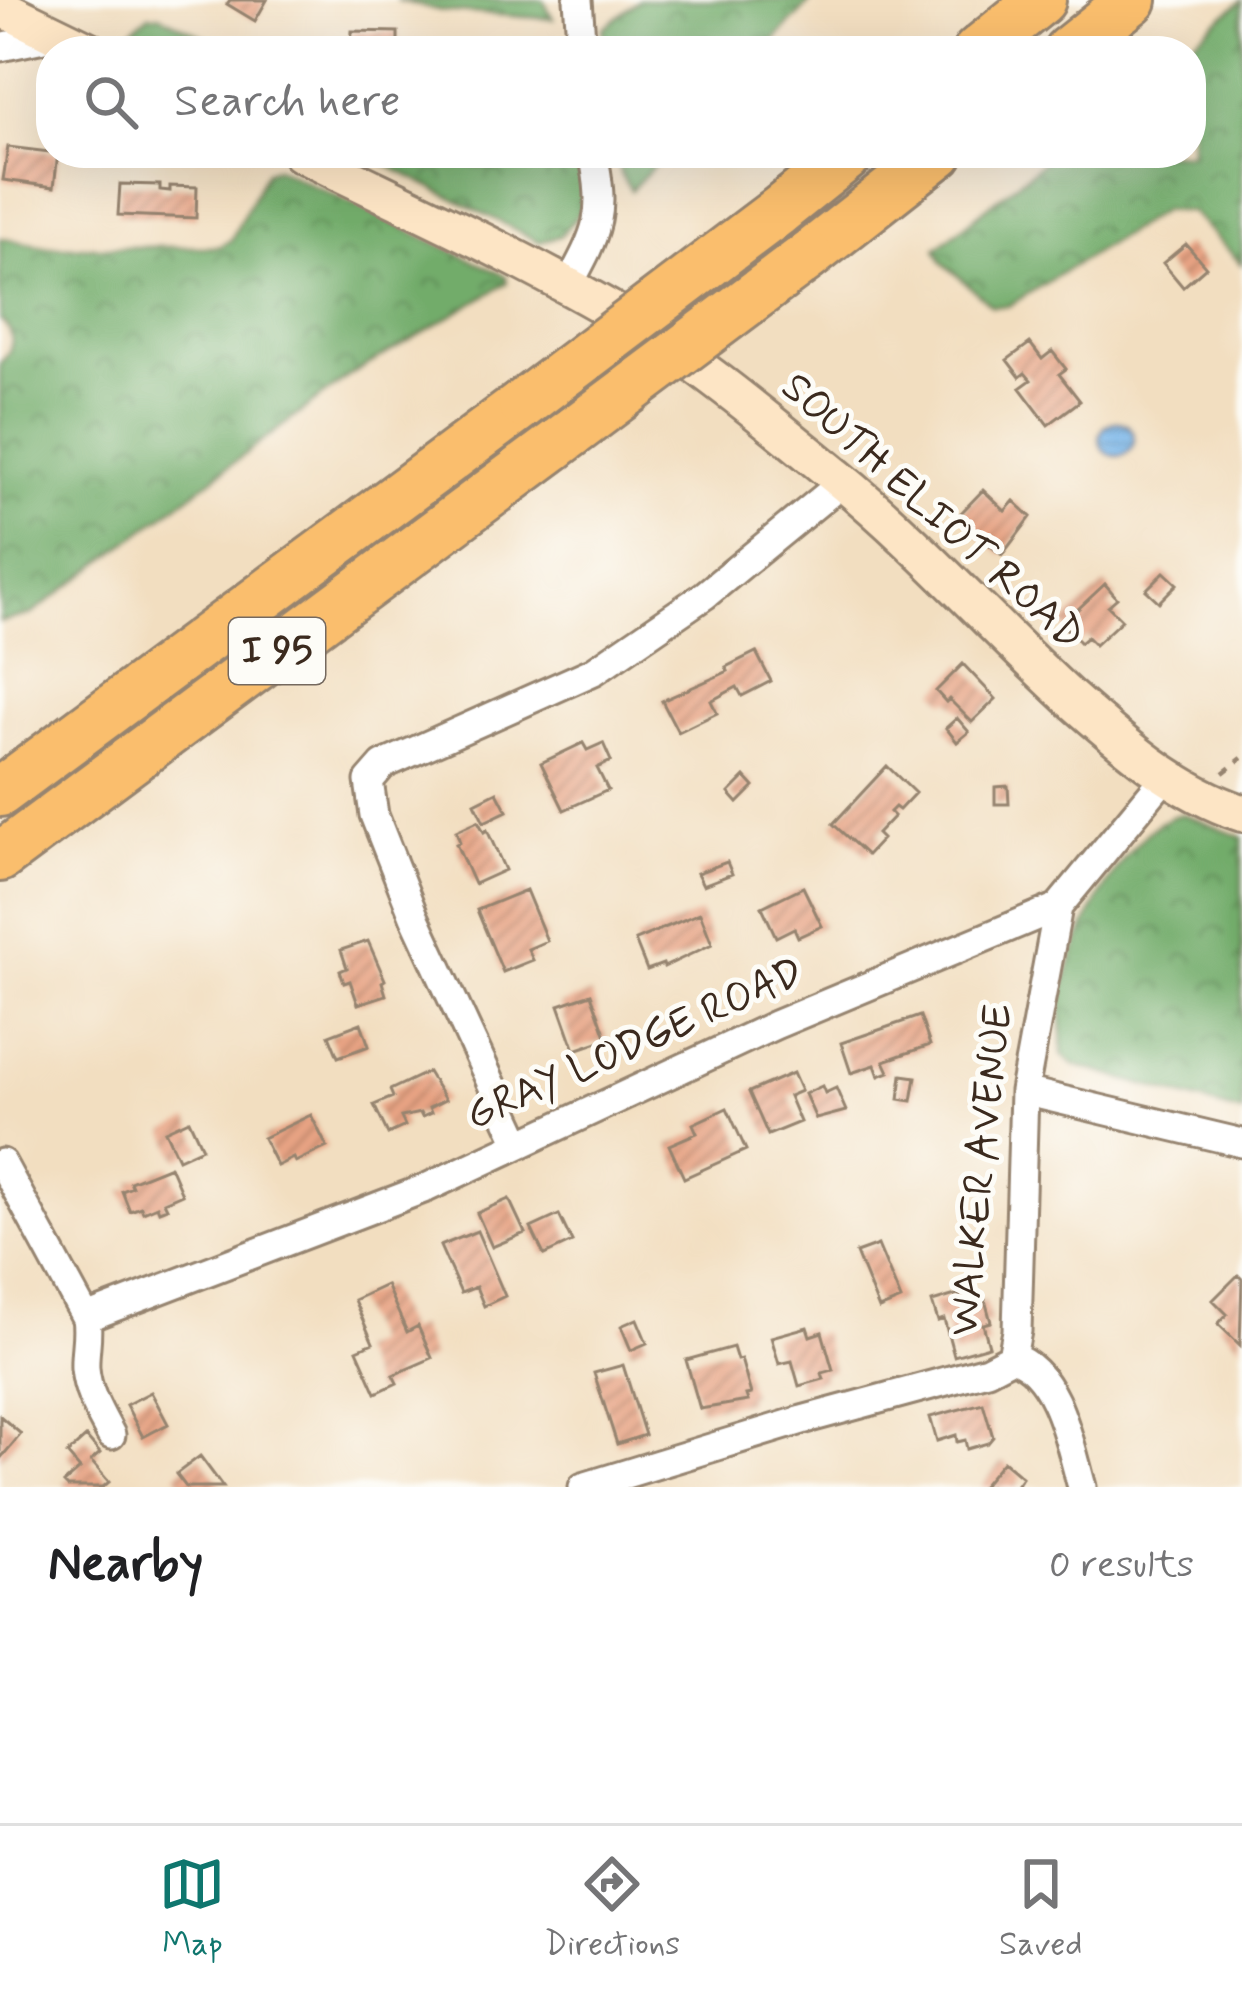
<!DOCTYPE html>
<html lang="en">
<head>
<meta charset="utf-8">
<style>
	:root { --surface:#fff; --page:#f2f2f2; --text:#202124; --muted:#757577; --line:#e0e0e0; --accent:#0f766e }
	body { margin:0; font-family:Mynerve,sans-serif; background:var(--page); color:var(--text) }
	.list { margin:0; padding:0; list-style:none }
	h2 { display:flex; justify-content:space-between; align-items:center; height:156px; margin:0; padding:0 48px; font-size:51px }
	h2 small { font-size:39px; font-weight:400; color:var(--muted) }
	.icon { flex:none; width:66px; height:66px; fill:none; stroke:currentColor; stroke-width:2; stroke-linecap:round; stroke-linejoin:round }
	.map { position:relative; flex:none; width:1242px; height:1487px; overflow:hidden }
	.search { position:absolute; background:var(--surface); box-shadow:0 12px 48px #0002; left:36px; right:36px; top:36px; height:132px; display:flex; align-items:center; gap:30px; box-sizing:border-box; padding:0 42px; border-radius:48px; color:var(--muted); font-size:45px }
	.sheet { height:336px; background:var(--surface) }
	nav { display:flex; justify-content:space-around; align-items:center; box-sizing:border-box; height:168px; border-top:3px solid var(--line); background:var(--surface); font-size:33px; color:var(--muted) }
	nav a { display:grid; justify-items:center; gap:6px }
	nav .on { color:var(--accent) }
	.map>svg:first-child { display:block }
	.forest { fill:url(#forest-crowns); stroke:#566b44; stroke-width:3 }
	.water { fill:url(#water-rules); stroke:#586e83; stroke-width:3 }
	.building { fill:url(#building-hatch) }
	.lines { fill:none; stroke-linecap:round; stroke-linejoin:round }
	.street-casing { stroke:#96846f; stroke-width:33 }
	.secondary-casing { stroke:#96846f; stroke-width:42 }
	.highway-casing { stroke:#96846f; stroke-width:54 }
	.path { stroke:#96846f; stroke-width:4.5; stroke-dasharray:9 9; stroke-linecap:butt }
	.street { stroke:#fff; stroke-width:27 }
	.secondary { stroke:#fde5c5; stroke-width:36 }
	.highway { stroke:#fabe6d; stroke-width:48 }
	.highway-bridge-casing { stroke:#96846f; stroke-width:54; stroke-linecap:butt }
	.highway-bridge { stroke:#fabe6d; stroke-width:48 }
	.labels { text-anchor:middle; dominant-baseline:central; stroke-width:10; stroke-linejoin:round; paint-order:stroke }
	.shield { fill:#fdfcf7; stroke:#75695f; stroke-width:3 }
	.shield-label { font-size:39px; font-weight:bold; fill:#3b2a1e }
	.street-label { font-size:42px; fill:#3b2a1e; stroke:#fdfcf7 }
</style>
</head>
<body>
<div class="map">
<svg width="1242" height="1487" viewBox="0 0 1242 1487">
	<defs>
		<pattern id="forest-crowns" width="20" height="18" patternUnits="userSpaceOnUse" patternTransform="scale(3)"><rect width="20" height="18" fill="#72ac6b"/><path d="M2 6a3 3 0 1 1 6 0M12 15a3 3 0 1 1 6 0" fill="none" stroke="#5f8c57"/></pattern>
		<pattern id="water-rules" width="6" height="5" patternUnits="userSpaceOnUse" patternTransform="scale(3)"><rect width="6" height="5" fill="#75b3e8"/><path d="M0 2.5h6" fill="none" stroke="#6192bb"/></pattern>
		<pattern id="building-hatch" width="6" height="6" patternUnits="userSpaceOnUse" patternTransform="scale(3)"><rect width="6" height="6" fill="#e7a383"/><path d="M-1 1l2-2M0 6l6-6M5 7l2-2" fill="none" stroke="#bc856b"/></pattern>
	</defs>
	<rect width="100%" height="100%" fill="#fdfcf7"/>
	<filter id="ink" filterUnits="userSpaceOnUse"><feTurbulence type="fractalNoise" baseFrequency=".00833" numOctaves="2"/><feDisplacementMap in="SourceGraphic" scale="24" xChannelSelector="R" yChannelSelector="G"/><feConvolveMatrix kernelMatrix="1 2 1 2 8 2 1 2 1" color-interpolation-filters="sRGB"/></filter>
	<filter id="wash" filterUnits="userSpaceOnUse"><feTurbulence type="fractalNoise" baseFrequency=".004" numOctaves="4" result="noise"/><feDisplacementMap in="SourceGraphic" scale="48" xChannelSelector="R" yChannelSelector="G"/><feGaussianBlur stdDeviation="2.7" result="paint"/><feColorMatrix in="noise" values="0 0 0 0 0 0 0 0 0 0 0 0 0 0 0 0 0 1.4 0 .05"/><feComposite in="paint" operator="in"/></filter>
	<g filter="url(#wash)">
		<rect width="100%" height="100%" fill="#f2dec0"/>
		<path class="forest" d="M396,0H544L553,19L442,11Z
			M639,0H812L764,51H606L603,29Z
			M1242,1V264L1191,212L1163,210L1008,306H992L942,262L936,249L1054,153H1191V51H1181Z
			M149,15H159L234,51H160L134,38L131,31Z
			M363,153H447L476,167L495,168L512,153H578L586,204L560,236L540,242Z
			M618,153H666L631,190L620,174Z
			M276,168L506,276L507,283L349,376L32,614L0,622V363C14,350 17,332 0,320V238L49,247H219L231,240L266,172Z
			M1183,814L1242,837V1113L1074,1065L1062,1055C1063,1034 1060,1009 1064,988C1074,938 1127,822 1183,814Z"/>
		<path class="water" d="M1100 439a17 17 0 1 1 34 0a17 17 0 1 1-34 0Z"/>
		<g id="blocks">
			<path class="building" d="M230,0H267L255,21L227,4Z
				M352,31L398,32V51H351Z
				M8,147L58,153L54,187L3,180Z
				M120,184L160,185V190L170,191V186L197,187L196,218L118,215Z
				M1186,244L1206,267L1183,287L1163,263Z
				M1030,343L1042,359L1052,351L1066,369L1059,374L1080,401L1048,425L1020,388L1031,380L1025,373L1020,377L1007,360Z
				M983,490L1005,511L1014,501L1031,517L1002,555L977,535L979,533L960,514Z
				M1164,572L1177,584L1159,602L1146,590Z
				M1105,584L1117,598L1108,606L1122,620L1095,645L1087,637L1080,643L1062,624Z
				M756,652L771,681L742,696L737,687L711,701L717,713L678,732L662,701L720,675L728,671L726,667Z
				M963,664L996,699L972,722L949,699L946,702L936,691Z
				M957,718L969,732L957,742L946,728Z
				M583,743L587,750L603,743L611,761L597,768L608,790L564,810L541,763Z
				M887,766L915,793L899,810L895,807L890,812L894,816L877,834L882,839L867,855L833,824Z
				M745,777L754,787L738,803L729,793Z
				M1008,786L1009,804H995V787Z
				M497,792L507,811L484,822L475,803Z
				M478,821L484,832L487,830L505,870L474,884L456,844L460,842L456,831Z
				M727,862L732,874L703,885L697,873Z
				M803,887L822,926L798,937L794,928L776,937L762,907Z
				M526,890L547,941L528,949L533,960L503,972L477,910Z
				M700,913L712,944L664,967L663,964L647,970L635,940Z
				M368,941L385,980L382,982L386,995L358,1004L350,981L344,983L340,971L347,968L341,950Z
				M591,994L607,1039L575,1050L559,1005Z
				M920,1016L930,1045L884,1061L889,1072L879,1076L875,1065L851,1073L841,1043Z
				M361,1023L369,1046L338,1057L329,1035Z
				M428,1072L445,1100L429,1108L431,1113L422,1117L420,1113L401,1117L405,1126L388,1134L374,1105L393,1097L390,1090Z
				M793,1073L801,1091L789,1096L800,1122L768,1135L749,1092Z
				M902,1075L916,1077L912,1101L899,1099Z
				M822,1086L825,1093L836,1088L846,1111L816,1119L805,1094Z
				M727,1108L746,1150L684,1178L669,1145L697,1133L693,1124Z
				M311,1115L327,1147L295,1162L293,1158L277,1166L263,1138Z
				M189,1120L202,1148L178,1159L165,1131Z
				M170,1166L182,1194L164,1202L167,1208L159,1211L157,1206L143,1212L141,1207L130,1211L122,1191L132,1187L130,1182Z
				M509,1199L525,1233L492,1247L477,1213Z
				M559,1215L572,1242L544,1255L531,1228Z
				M477,1231L505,1296L484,1306L476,1287L461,1293L440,1246Z
				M878,1245L901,1300L879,1309L856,1253Z
				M1238,1275L1242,1279L1240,1345L1218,1324L1227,1314L1213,1300Z
				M386,1285L407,1332L418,1326L432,1358L393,1375L397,1383L376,1393L357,1350L373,1343L354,1300Z
				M959,1294L962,1307L985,1300L991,1322L983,1324L989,1346L954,1356L944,1319L938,1321L932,1302Z
				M637,1319L647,1343L631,1350L621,1326Z
				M807,1327L810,1336L822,1332L833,1370L822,1373L824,1379L799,1386L792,1361L779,1364L771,1337Z
				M733,1347L737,1360L741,1359L751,1394L746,1395L748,1401L700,1409L686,1360Z
				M623,1365L645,1435L617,1444L594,1373Z
				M151,1392L168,1424L143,1437L126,1405Z
				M983,1403L993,1437L988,1443L967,1449L965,1440L957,1442L956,1435L937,1441L930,1417Z
				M0,1416L21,1434L0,1459Z
				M86,1437L100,1453L91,1461L109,1482L103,1487H68L64,1483L80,1469L67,1454Z
				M200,1456L223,1487H186L176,1474Z
				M1003,1461L1022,1477L1017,1484L1020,1487H981Z"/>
		</g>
	</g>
	<g filter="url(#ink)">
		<use href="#blocks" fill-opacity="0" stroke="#96846f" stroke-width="3"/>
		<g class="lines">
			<g class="street-casing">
				<path id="street" d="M578,0L582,51
					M0,47L58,35
					M568,286C598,231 606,215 593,153
					M1024,1091L1242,1143
					M519,1143L414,916L374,815L369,781L383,765L594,671L705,595L843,482
					M2,1163L86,1318C89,1336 84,1351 85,1368C87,1393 100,1414 111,1435
					M86,1318L426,1188L775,1025L1058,907L1166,776
					M1012,1357C1058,1372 1070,1445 1082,1487
					M583,1487L802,1420L987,1370L1012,1357L1017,1331L1024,1091L1058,907"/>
			</g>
			<g class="secondary-casing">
				<path id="secondary" d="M0,7L90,51
					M300,153C412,208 526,259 633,323C705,367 772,424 837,477C917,542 992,626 1069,697C1121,743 1175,791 1242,813"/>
			</g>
			<g class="highway-casing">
				<path id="highway" d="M978,51L1041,0
					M1068,51L1132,0
					M776,213L851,153
					M808,256L939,153
					M0,792L523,404
					M0,857L554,446"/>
			</g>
			<path class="path" d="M1223,773L1242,758"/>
			<use href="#street" class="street"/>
			<use href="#secondary" class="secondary"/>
			<use href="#highway" class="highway"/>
			<g class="highway-bridge-casing">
				<path id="highway-bridge" d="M523,404L776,213
					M554,446L808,256"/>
			</g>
			<use href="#highway-bridge" class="highway-bridge"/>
		</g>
	</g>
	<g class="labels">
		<rect class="shield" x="229" y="618" width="96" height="66" rx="9"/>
		<g class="shield-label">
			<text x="277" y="651">I 95</text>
		</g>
		<g class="street-label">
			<text transform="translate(932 512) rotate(42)">SOUTH ELIOT ROAD</text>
			<text transform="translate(635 1045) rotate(-24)">GRAY LODGE ROAD</text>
			<text transform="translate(982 1170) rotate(-84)">WALKER AVENUE</text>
		</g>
	</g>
</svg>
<div class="search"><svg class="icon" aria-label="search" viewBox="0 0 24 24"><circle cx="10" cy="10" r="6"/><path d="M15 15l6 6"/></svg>Search here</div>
</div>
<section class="sheet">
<h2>Nearby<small>0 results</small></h2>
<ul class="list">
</ul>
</section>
<nav>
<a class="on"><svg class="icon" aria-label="map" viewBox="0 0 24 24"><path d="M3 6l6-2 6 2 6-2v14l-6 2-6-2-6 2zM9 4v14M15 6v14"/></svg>Map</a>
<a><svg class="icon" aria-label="directions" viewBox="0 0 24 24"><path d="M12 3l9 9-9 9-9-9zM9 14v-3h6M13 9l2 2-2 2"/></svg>Directions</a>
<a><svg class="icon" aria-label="saved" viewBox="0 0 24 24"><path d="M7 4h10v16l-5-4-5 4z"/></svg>Saved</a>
</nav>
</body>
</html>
